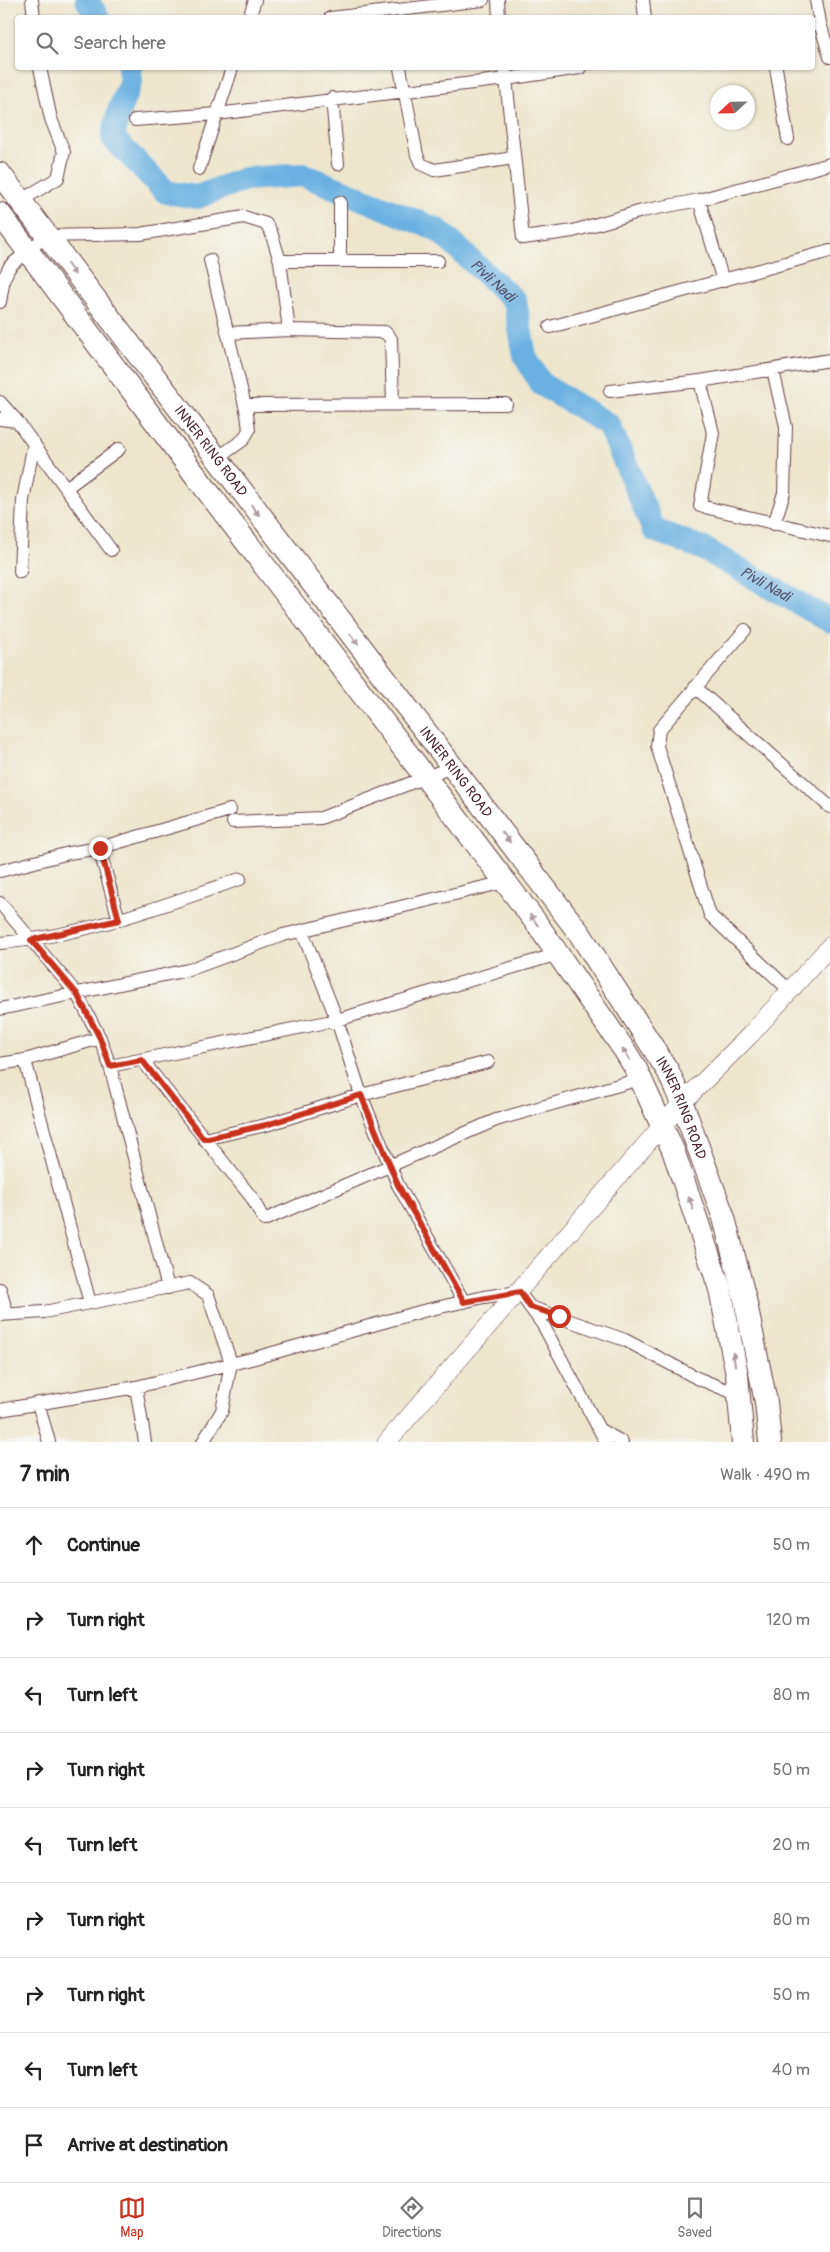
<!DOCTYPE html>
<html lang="en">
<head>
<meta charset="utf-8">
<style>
	:root { --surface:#fff; --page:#f6f6f6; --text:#222; --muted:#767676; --line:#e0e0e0; --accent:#c8321e }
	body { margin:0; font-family:Pangolin,sans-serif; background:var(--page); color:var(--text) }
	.compass { position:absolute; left:710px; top:85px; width:45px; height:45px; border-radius:50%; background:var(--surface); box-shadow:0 1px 4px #0004; rotate:248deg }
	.stop { position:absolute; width:15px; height:15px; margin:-11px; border:4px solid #c8321e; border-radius:50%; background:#fff }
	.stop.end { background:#c8321e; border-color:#fff; box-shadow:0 1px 5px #0008 }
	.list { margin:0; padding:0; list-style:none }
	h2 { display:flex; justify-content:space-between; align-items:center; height:65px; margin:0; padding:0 20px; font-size:21px }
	h2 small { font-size:16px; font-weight:400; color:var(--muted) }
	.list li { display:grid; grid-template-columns:32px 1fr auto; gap:15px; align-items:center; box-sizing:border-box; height:75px; padding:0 20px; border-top:1px solid var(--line) }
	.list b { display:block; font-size:19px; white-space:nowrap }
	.list em { font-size:16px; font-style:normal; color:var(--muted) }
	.icon { flex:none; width:28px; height:28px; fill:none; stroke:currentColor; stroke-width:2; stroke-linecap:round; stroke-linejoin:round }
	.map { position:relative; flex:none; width:830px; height:1442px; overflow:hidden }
	.search { position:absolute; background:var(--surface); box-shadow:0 1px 4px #0004; left:15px; right:15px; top:15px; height:55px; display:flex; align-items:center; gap:12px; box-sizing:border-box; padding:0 18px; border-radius:5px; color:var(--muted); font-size:19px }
	.sheet { height:740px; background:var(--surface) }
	nav { display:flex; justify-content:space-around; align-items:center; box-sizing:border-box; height:70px; border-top:1px solid var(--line); background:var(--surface); font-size:14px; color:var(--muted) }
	nav a { display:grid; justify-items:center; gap:2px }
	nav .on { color:var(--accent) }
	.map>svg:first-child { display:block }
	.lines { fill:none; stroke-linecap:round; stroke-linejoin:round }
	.river { stroke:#6ab1e1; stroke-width:24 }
	.street-casing { stroke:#623d43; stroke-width:14 }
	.secondary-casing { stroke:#623d43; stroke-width:19 }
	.highway-casing { stroke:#623d43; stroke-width:24 }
	.street { stroke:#fff; stroke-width:12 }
	.secondary { stroke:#fff; stroke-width:18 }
	.highway { stroke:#fff; stroke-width:22 }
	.oneway { fill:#ae9aa0 }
	.route { stroke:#c8321e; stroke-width:6 }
	.labels { text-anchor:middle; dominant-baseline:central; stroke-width:5; stroke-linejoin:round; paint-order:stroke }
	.street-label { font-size:14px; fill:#4a1f2b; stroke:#f6f6f2 }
	.water-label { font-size:15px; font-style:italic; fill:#55526b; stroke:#f6f6f2 }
</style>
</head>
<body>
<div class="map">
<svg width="830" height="1442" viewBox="0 0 830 1442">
	<rect width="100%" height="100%" fill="#f6f6f2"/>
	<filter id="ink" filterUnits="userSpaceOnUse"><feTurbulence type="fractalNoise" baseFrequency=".02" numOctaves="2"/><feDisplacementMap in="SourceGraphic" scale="10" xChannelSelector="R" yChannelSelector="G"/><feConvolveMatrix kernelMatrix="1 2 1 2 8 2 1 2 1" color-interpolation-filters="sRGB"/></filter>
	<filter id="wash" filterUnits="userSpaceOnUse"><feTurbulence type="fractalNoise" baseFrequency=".0096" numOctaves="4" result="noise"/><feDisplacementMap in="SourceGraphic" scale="20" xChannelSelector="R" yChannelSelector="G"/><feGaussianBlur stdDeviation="1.12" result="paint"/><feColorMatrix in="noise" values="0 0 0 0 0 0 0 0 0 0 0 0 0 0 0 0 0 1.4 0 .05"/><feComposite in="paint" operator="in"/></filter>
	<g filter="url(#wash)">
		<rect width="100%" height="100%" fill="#ede6cc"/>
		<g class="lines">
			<g class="river">
				<path d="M87,0L98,18"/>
				<path id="s1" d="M129,68L131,80L119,111L113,138L166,192L197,197L245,179L304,175L438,230L515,301L525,356L541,384L609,425L654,530L702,548L830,621"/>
			</g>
		</g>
	</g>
	<g filter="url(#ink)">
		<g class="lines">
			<g class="street-casing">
				<path id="street" d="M32,0L34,18
					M498,0L499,18
					M643,0L645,18
					M249,18L255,0
					M330,18L483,0
					M820,23L830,57
					M812,25L820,23L816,0
					M400,68L417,155L421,164L434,170L514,158
					M580,68L506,79L523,238L573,231L642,211L699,200L830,164
					M776,68L788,139
					M332,98L338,164
					M135,120L217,114L506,79L505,68
					M199,169L232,68
					M699,200L723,281
					M20,201L58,178L64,152L51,119L40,68
					M210,260L247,414L249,430L243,440L216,459
					M280,261H438
					M340,261V202
					M0,302L4,278L10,266L46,236L140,234L244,217L266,224L271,232L280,261L289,330L385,332L391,339L393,404
					M550,327L830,251
					M228,333L289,330
					M773,370L786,427L784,493L774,524
					M700,381L713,433L700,506L830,536
					M610,391L700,381L830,360
					M0,402L17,421L111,550
					M245,405L506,404
					M0,419L17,421
					M66,488L119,449
					M20,572L23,500L34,443
					M745,630L659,730L657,746L710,915L790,991
					M695,687L830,807
					M233,822L321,818L452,767
					M99,848L119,920
					M0,871L69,853L99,848L230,810
					M0,903L77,994L100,1038L110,1066L168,1288
					M302,931L337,1020L361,1095L398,1185L464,1302
					M0,943C83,936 162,906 240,879
					M0,1009L188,970L283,935L505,882
					M25,1060L90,1303
					M142,1060L252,1198L264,1220L496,1120L640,1079
					M0,1064L25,1060L100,1038
					M110,1066L337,1020L558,954
					M204,1139L266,1125L361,1095L488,1062
					M0,1289L7,1314
					M530,1307L625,1340L697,1378L739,1395
					M0,1315L44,1312L190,1283L208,1295L231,1363L222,1411L203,1442
					M136,1387L145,1442
					M38,1403L49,1442
					M0,1410L136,1387L251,1359L423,1311L484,1297L519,1292L543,1325L606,1442
					M600,1430L622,1442"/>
			</g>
			<g class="secondary-casing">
				<path id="secondary" d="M387,1442L682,1103L751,1034L830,946"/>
			</g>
			<g class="highway-casing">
				<g id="highway">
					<path id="s2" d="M0,174L580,934L668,1071L682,1103L724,1218L745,1299L766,1402L770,1442"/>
					<path d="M0,214L196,476L535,921L625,1051L636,1069L673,1150L720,1289L737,1375L743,1442"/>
				</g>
			</g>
			<use href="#street" class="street"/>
			<use href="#secondary" class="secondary"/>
			<use href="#highway" class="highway"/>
		</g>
		<defs><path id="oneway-solid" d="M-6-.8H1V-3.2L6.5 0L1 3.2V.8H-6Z" transform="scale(1.25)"/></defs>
		<g class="oneway">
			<use href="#oneway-solid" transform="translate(71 269) rotate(53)"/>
			<use href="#oneway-solid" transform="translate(255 510) rotate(53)"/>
			<use href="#oneway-solid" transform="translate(354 639) rotate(53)"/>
			<use href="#oneway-solid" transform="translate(506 837) rotate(52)"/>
			<use href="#oneway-solid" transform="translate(534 920) rotate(-126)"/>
			<use href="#oneway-solid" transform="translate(626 1054) rotate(-122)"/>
			<use href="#oneway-solid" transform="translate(691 1203) rotate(-109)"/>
			<use href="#oneway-solid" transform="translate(734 1359) rotate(-99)"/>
		</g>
	</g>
	<g class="lines" filter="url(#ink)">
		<path class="route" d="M100,848L119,920L31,940L77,994L100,1038L110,1066L142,1060L204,1139L266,1125L361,1095L398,1185L464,1302L520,1292L530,1307L559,1316"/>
	</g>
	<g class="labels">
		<g class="street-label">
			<text stroke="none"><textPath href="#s2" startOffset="348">INNER RING ROAD</textPath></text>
			<text stroke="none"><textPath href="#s2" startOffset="752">INNER RING ROAD</textPath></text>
			<text stroke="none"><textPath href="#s2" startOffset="1158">INNER RING ROAD</textPath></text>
		</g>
		<g class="water-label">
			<text stroke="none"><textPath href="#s1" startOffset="510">Pivli Nadi</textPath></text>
			<text stroke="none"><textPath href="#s1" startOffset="946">Pivli Nadi</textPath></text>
		</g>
	</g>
</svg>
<svg class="compass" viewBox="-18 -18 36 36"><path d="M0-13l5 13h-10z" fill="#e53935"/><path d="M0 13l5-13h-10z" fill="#767676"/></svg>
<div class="stop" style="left:559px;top:1316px"></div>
<div class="stop end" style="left:100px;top:848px"></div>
<div class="search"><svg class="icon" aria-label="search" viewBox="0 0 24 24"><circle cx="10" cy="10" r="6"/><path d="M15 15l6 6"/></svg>Search here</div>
</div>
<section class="sheet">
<h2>7 min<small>Walk · 490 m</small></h2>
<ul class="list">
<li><svg class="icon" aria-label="ahead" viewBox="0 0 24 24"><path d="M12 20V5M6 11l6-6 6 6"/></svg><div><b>Continue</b></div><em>50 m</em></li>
<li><svg class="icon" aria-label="right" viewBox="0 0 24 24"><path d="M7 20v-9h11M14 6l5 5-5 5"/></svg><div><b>Turn right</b></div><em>120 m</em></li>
<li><svg class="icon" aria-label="left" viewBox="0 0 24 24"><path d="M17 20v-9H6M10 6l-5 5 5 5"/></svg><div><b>Turn left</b></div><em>80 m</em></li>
<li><svg class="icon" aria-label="right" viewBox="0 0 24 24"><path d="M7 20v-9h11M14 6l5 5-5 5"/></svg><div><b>Turn right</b></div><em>50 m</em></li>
<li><svg class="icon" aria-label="left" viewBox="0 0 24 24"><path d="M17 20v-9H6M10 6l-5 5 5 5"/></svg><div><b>Turn left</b></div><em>20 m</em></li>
<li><svg class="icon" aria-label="right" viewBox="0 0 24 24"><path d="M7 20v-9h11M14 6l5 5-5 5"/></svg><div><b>Turn right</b></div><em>80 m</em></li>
<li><svg class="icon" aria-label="right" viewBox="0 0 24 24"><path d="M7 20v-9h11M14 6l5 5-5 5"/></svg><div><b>Turn right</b></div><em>50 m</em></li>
<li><svg class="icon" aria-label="left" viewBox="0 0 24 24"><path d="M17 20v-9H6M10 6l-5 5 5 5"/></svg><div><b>Turn left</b></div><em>40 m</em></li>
<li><svg class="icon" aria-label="arrive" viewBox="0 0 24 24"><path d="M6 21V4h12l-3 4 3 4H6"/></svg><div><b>Arrive at destination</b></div></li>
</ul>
</section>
<nav>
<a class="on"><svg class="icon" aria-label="map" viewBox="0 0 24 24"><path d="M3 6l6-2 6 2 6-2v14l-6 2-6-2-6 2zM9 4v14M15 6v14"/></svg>Map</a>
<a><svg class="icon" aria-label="directions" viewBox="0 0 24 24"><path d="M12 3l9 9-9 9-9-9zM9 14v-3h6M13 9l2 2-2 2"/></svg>Directions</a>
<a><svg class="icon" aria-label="saved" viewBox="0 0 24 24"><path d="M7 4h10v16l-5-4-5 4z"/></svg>Saved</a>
</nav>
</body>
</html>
